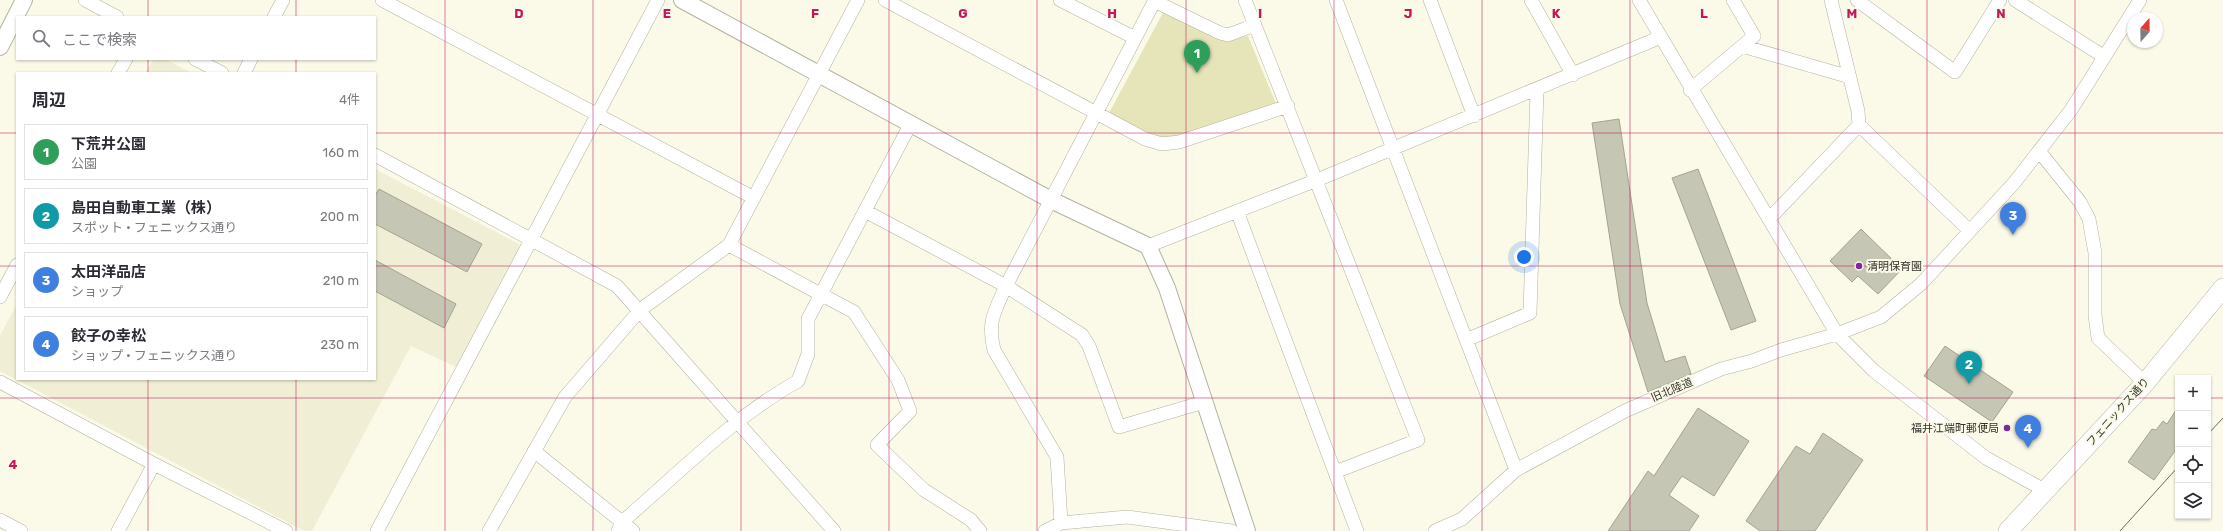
<!DOCTYPE html>
<html lang="ja">
<head>
<meta charset="utf-8">
<style>
	:root { --surface:#fff; --page:#f2f2f3; --text:#2b2b33; --muted:#7c7c81; --line:#e1e1e2; --accent:#7d2999 }
	body { margin:0; font-family:Rubik,"Noto Sans JP",sans-serif; background:var(--page); color:var(--text) }
	.controls { position:absolute; right:12px; bottom:12px; display:grid; overflow:hidden; border-radius:0px; box-shadow:0 1px 3px #0004 }
	.controls button { width:36px; height:36px; display:grid; place-items:center; padding:0; border:0; border-bottom:1px solid var(--line); background:var(--surface); color:var(--text); font:20px sans-serif }
	.compass { position:absolute; left:2127px; top:12px; width:36px; height:36px; border-radius:50%; background:var(--surface); box-shadow:0 1px 3px #0004; rotate:20deg }
	.you { position:absolute; left:1524px; top:257px; width:14px; height:14px; margin:-10px; border:3px solid #fff; border-radius:50%; background:#1a73e8; box-shadow:0 0 0 6px #1a73e833 }
	.badge { display:grid; place-items:center; width:26px; height:26px; border-radius:50%; background:var(--accent); color:#fff; font-size:13px; font-weight:700 }
	.pin { position:absolute; translate:-50% -33px; filter:drop-shadow(0 1px 2px #0008) }
	.pin::after { content:''; position:absolute; top:21px; width:14px; height:12px; background:inherit; clip-path:polygon(0 0,100% 0,50% 100%) }
	.list { margin:0; padding:0; list-style:none }
	h2 { display:flex; justify-content:space-between; align-items:center; height:52px; margin:0; padding:0 16px; font-size:17px }
	h2 small { font-size:13px; font-weight:400; color:var(--muted) }
	.list li { display:grid; grid-template-columns:26px 1fr auto; gap:12px; align-items:center; box-sizing:border-box; height:56px; margin:0 8px 8px; padding:0 8px; border:1px solid var(--line); border-radius:0px }
	.list b { display:block; font-size:15px; white-space:nowrap }
	.list p { margin:0; font-size:13px; white-space:nowrap; color:var(--muted) }
	.list em { font-size:13px; font-style:normal; color:var(--muted) }
	.icon { flex:none; width:22px; height:22px; fill:none; stroke:currentColor; stroke-width:2; stroke-linecap:round; stroke-linejoin:round }
	.map { position:relative; flex:none; width:2223px; height:531px; overflow:hidden }
	.search { position:absolute; background:var(--surface); box-shadow:0 1px 3px #0004; left:16px; top:16px; width:360px; height:44px; display:flex; align-items:center; gap:10px; box-sizing:border-box; padding:0 14px; border-radius:0px; color:var(--muted); font-size:15px }
	.panel { position:absolute; background:var(--surface); box-shadow:0 1px 3px #0004; left:16px; top:72px; width:360px; height:308px; border-radius:0px }
	.map>svg:first-child { display:block }
	.built { fill:#f0efd6 }
	.green { fill:#e6e5ba }
	.building { fill:#c6c6b4; stroke:#a4a392 }
	.lines { fill:none; stroke-linecap:round; stroke-linejoin:round }
	.minor-casing { stroke:#b3b2a1; stroke-width:14 }
	.tertiary-casing { stroke:#b3b2a1; stroke-width:18 }
	.secondary-casing { stroke:#b3b2a1; stroke-width:20 }
	.minor { stroke:#fff; stroke-width:13 }
	.tertiary { stroke:#fff; stroke-width:16 }
	.secondary { stroke:#fff; stroke-width:19 }
	.tram { stroke:#6a6a60; stroke-width:1 }
	.grid { fill:none; stroke:#c2185b; stroke-width:1; stroke-opacity:0.55 }
	.poi-dot { fill:#7d2999; stroke:#fbfae8; stroke-width:1.5 }
	.labels { text-anchor:middle; dominant-baseline:central; stroke-width:4; stroke-linejoin:round; paint-order:stroke }
	.poi-label { font-size:11px; fill:#32322b; stroke:#fbfae8; text-anchor:start }
	.street-label { font-size:11px; fill:#32322b; stroke:#fbfae8 }
	.grid-label { font-size:13px; text-anchor:middle; font-weight:bold; fill:#c2185b; stroke:#fbfae8; stroke-width:4; stroke-linejoin:round; paint-order:stroke }
</style>
</head>
<body>
<div class="map">
<svg width="2223" height="531" viewBox="0 0 2223 531">
	<rect width="100%" height="100%" fill="#fbfae8"/>
	<path class="built" d="M154,59H165L192,73H145Z
		M375,169L519,244L520,253L458,368L411,346L312,531H304L0,371V335L17,304V379H375Z"/>
	<path class="green" d="M1165,9L1222,40L1248,36L1277,106L1177,138L1156,137L1109,113Z"/>
	<path class="building" d="M1619,119L1647,303L1665,362L1685,356L1691,374L1648,392L1620,304L1592,123Z
		M1698,169L1756,321L1731,330L1672,178Z
		M379,189L482,244L467,272L375,224V196Z
		M1861,229L1902,269L1878,294L1858,276L1852,282L1830,261Z
		M375,260L456,304L444,328L375,291Z
		M1945,346L2013,392L1992,422L1924,376Z
		M2178,407V447L2154,480L2128,462L2152,429L2156,430L2163,421L2167,424Z
		M1698,408L1749,441L1714,496L1682,476L1669,495L1699,516L1689,531H1608L1648,471L1654,476Z
		M1823,433L1863,460L1815,531H1760L1746,521L1796,446L1810,454Z"/>
	<g class="lines">
		<g class="minor-casing">
			<path id="minor" d="M85,0L117,17
				M382,0L754,198
				M885,0L1145,139L1162,144L1179,142L1288,106
				M1060,0L1135,38
				M1245,0L1418,440L1335,472
				M1336,0L1516,470
				M1430,0L1474,116
				M1531,0L1573,75
				M1639,0L1837,334L1874,371L1986,458L2046,491
				M1857,0L1955,72L2000,0
				M2015,0L2103,56
				M1154,1L1220,33L1228,35L1255,25
				M274,17L283,0
				M1742,46L1850,77
				M195,59L222,73
				M118,73L126,59
				M244,73L251,59
				M1690,90L1754,36L1733,0
				M1859,125L1970,231
				M2039,151L2080,202L2089,219L2095,253V315L2098,338L2145,383
				M375,155L617,286L834,531
				M865,211L1006,286L1082,335L1089,346L1119,427L1204,402
				M1237,211L1357,531
				M1769,219L1859,125L1858,111L1831,0
				M729,245L854,312L898,380L910,411L877,445L924,490L971,520L980,531
				M1148,246L1317,180L1661,37
				M0,297L17,265
				M1466,340L1530,313L1537,90
				M0,382L154,464L286,531
				M534,451L633,531
				M0,520L21,531
				M1061,523L1057,457L994,350C987,321 995,311 1006,286L1155,0
				M118,531L154,464
				M377,531L658,0
				M489,531L565,397L640,310L729,245L858,0
				M618,531L622,522C679,473 732,418 798,381L808,354V319L911,123
				M1045,531L1061,523L1127,517L1232,531
				M1435,531L1462,519L1516,470L1625,411L1721,369L1752,361L1781,350L1837,334L1881,317L1921,284L2014,183L2071,110L2140,0"/>
		</g>
		<g class="tertiary-casing">
			<path id="tertiary" d="M682,0L1051,200L1148,246L1167,288L1247,531
				M0,47L24,0"/>
		</g>
		<g class="secondary-casing">
			<path id="secondary" d="M2008,531L2145,383L2223,288"/>
		</g>
		<use href="#minor" class="minor"/>
		<use href="#tertiary" class="tertiary"/>
		<use href="#secondary" class="secondary"/>
		<path class="tram" d="M2208,434L2223,418
			M2120,531L2178,467"/>
	</g>
	<path class="grid" d="M148,0V17M296,0V17M445,0V531M593,0V531M741,0V531M889,0V531M1037,0V531M1186,0V531M1334,0V531M1482,0V531M1630,0V531M1778,0V531M1927,0V531M2075,0V531M148,59V73M296,59V73M0,133H17M375,133H2223M0,266H17M375,266H2223M148,379V531M296,379V531M0,398H2178M2208,398H2223"/>
	<g class="poi-dot">
		<circle cx="1859" cy="266" r="4"/>
		<circle cx="2007" cy="428" r="4"/>
	</g>
	<g class="labels">
		<g class="poi-label">
			<text x="1867" y="266">清明保育園</text>
			<text x="1999" y="428" text-anchor="end">福井江端町郵便局</text>
		</g>
		<g class="street-label">
			<text transform="translate(1672 390) rotate(-23)">旧北陸道</text>
			<text transform="translate(2118 412) rotate(-48)">フェニックス通り</text>
		</g>
	</g>
	<g class="grid-label">
		<text x="519" y="18">D</text>
		<text x="667" y="18">E</text>
		<text x="815" y="18">F</text>
		<text x="963" y="18">G</text>
		<text x="1112" y="18">H</text>
		<text x="1260" y="18">I</text>
		<text x="1408" y="18">J</text>
		<text x="1556" y="18">K</text>
		<text x="1704" y="18">L</text>
		<text x="1852" y="18">M</text>
		<text x="2001" y="18">N</text>
		<text x="13" y="469">4</text>
	</g>
</svg>
<div class="controls">
<button>+</button>
<button>−</button>
<button><svg class="icon" aria-label="locate" viewBox="0 0 24 24"><circle cx="12" cy="12" r="6"/><path d="M12 2v4M12 18v4M2 12h4M18 12h4"/></svg></button>
<button><svg class="icon" aria-label="layers" viewBox="0 0 24 24"><path d="M12 4l9 5-9 5-9-5zM3 14l9 5 9-5"/></svg></button>
</div>
<svg class="compass" viewBox="-18 -18 36 36"><path d="M0-13l5 13h-10z" fill="#e53935"/><path d="M0 13l5-13h-10z" fill="#7c7c81"/></svg>
<div class="you"></div>
<div class="pin badge" style="left:1197px;top:73px;background:#2e9e5b">1</div>
<div class="pin badge" style="left:1969px;top:384px;background:#0f9aa8">2</div>
<div class="pin badge" style="left:2013px;top:235px;background:#3f7fe0">3</div>
<div class="pin badge" style="left:2028px;top:448px;background:#3f7fe0">4</div>
<div class="search"><svg class="icon" aria-label="search" viewBox="0 0 24 24"><circle cx="10" cy="10" r="6"/><path d="M15 15l6 6"/></svg>ここで検索</div>
<section class="panel">
<h2>周辺<small>4件</small></h2>
<ul class="list">
<li><span class="badge" style="background:#2e9e5b">1</span><div><b>下荒井公園</b><p>公園</p></div><em>160 m</em></li>
<li><span class="badge" style="background:#0f9aa8">2</span><div><b>島田自動車工業（株）</b><p>スポット · フェニックス通り</p></div><em>200 m</em></li>
<li><span class="badge" style="background:#3f7fe0">3</span><div><b>太田洋品店</b><p>ショップ</p></div><em>210 m</em></li>
<li><span class="badge" style="background:#3f7fe0">4</span><div><b>餃子の幸松</b><p>ショップ · フェニックス通り</p></div><em>230 m</em></li>
</ul>
</section>
</div>
</body>
</html>
